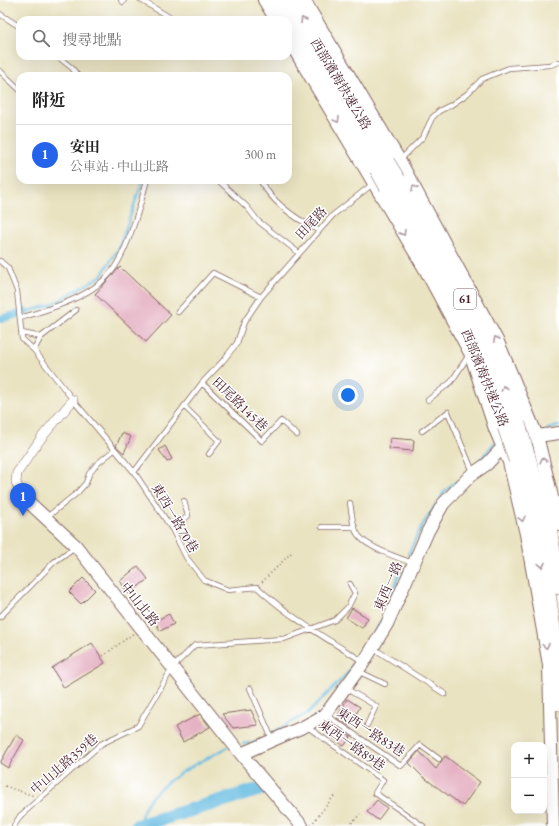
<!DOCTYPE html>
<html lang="zh-TW">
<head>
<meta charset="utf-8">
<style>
	:root { --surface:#fff; --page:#f6f6f6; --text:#222; --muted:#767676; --line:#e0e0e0; --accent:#2563eb }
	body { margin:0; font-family:"EB Garamond","Noto Serif TC",serif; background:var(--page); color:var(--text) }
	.controls { position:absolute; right:12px; bottom:12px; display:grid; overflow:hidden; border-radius:8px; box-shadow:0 4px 16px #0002 }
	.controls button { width:36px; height:36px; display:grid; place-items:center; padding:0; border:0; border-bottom:1px solid var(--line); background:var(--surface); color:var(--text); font:20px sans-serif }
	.you { position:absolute; left:348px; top:395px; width:14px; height:14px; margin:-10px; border:3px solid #fff; border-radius:50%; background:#1a73e8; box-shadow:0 0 0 6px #1a73e833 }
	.badge { display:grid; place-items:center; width:26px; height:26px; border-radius:50%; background:var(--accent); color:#fff; font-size:13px; font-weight:700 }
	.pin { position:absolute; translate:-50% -33px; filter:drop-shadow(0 1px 2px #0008) }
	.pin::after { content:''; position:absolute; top:21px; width:14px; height:12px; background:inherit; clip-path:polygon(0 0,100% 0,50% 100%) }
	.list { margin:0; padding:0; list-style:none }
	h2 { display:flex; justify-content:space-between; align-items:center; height:52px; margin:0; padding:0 16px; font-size:17px }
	h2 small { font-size:13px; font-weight:400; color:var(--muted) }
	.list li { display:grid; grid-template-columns:26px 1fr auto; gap:12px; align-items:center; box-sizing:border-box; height:60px; padding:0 16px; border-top:1px solid var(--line) }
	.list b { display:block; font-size:15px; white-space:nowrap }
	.list p { margin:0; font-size:13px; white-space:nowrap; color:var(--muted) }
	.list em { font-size:13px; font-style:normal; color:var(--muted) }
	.icon { flex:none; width:22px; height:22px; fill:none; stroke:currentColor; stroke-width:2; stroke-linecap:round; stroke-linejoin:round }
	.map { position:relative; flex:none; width:559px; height:826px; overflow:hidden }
	.search { position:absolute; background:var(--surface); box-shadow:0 4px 16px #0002; left:16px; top:16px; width:276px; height:44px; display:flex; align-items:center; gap:10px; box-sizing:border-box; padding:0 14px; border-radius:12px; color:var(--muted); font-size:15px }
	.panel { position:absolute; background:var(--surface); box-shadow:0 4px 16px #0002; left:16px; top:72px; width:276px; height:112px; border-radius:12px }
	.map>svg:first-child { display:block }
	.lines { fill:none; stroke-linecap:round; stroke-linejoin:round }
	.stream { stroke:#65bbe1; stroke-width:2.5 }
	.canal { stroke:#65bbe1; stroke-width:8 }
	.river { stroke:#65bbe1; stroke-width:14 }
	.building { fill:#e5b1c3 }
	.service-casing { stroke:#826460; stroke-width:6 }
	.minor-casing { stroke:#826460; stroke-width:10 }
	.tertiary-casing { stroke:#826460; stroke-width:14 }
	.trunk-casing { stroke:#826460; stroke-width:16 }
	.path { stroke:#826460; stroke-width:1.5; stroke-dasharray:1 3; stroke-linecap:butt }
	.service { stroke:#fff; stroke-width:4.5 }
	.minor { stroke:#fff; stroke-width:9 }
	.tertiary { stroke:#fff; stroke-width:12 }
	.trunk { stroke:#fff; stroke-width:15 }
	.trunk-bridge-casing { stroke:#826460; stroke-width:16; stroke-linecap:butt }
	.trunk-bridge { stroke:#fff; stroke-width:15 }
	.oneway { stroke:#ae9aa0 }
	.labels { text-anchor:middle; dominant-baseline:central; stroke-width:3; stroke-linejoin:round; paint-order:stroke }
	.shield { fill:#fff; stroke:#80626b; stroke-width:1 }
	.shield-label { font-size:12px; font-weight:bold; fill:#4a1f2b }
	.street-label { font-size:13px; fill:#4a1f2b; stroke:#fff }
</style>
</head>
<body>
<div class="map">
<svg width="559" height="826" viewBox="0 0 559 826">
	<rect width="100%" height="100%" fill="#fff"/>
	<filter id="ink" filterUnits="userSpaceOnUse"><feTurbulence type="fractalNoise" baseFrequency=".025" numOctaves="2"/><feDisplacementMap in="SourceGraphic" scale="8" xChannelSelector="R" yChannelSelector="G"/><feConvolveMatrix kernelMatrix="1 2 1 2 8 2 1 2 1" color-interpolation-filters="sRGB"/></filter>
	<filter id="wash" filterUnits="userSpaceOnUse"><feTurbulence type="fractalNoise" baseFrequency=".012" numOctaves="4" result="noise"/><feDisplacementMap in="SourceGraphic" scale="16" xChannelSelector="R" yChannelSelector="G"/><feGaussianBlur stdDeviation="0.9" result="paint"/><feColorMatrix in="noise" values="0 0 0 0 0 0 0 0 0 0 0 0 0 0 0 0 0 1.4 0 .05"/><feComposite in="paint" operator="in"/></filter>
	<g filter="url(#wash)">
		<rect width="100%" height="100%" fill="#eae3c1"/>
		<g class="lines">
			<path class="stream" d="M25,312L51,305L101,276L119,248L143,180
				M548,429L559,426
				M477,464L495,442
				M439,501L444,492L457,481
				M408,554L423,524L436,505
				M389,605L402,565
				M361,653L384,617
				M276,731L308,713L347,674L354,664
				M243,744L255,742
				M138,826C141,818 143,809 147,803C163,778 203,761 228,747"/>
			<path class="canal" d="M0,319L25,312"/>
			<path class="river" d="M137,826L264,788"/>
		</g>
		<g id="blocks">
			<path class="building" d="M120,267L171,315L146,342L95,294Z
				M122,433L131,437L124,453L116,446Z
				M390,438L414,440L413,451L389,449Z
				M165,446L172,459L167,462L159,450Z
				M138,566L148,579L129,594L120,581Z
				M83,578L95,590L81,604L69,592Z
				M352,608L368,618L362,628L346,618Z
				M169,614L174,624L160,631L155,621Z
				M92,643L105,663L64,688L52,668Z
				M347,699L360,707L349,726L337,718Z
				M251,710L258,725L233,728L222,714Z
				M200,714L210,727L183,742L175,727Z
				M332,724L351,737L344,746L325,732Z
				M16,735L24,740L8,768L0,763Z
				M419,751L436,769L445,756L480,782L463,806L423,777L409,763Z
				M377,800L387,808L378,820L367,812Z"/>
		</g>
	</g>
	<g filter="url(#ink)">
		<use href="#blocks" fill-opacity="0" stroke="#826460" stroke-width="1"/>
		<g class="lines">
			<g class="service-casing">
				<path id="service" d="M121,0L123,2L124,0
					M141,0L174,20
					M0,14L20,27
					M57,56L72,68L78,76
					M0,71L20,90
					M400,160L423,137L432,118L439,111L451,105L467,94L482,79L509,68L550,65L559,62
					M218,180L247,207L258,221L299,253
					M260,180C272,202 296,219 318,230
					M0,261L8,268L17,291L22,339L34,350L73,400L134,472L172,529L186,557L204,580L228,590L257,587C289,617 327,639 364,662
					M178,312L213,273L261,297
					M20,318C50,309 92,297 112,271C128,250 140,206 147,180
					M22,333L41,337L76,310
					M34,350L41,337
					M202,383L262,441L281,421L297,435
					M428,400L451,382L469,355
					M184,406L219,441L209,454
					M422,431L448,412L473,472
					M134,472L202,383L222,362L237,343L244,322L261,297L333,215L374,183
					M350,503C352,513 352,528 359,536C368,548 399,558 413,563
					M47,517L77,493L86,483L89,474L97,464L114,450
					M322,527H355
					M172,529L188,516L184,501
					M0,617L54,562L75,547
					M373,648L445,694
					M358,671L385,684
					M250,688L272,739
					M345,688L376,706L367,725
					M326,715L401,766L420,745L439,759
					M306,726L383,780L375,793L423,826
					M14,826L20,816L101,744L138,726L173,667L195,645L284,639L335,620L348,607L355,593L350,584"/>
			</g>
			<g class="minor-casing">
				<path id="minor" d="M21,495L16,482L17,473L42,437L73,400"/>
			</g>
			<g class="tertiary-casing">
				<path id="tertiary" d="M264,0L276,20
					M304,0L400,161L498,342L537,436L559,525
					M288,39L426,271L470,353L495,429L509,462L526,534L549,665L553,826
					M530,437L559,433
					M21,495L76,546L241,754L302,826
					M241,754L305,726L325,715L364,662L387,624L428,531L443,504L471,475L487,464L502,448L509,445"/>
			</g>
			<g class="trunk-casing">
				<path id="trunk" d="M275,0L287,20
					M291,0L387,162
					M288,22L377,169
					M398,180L442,255L487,341L518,424
					M387,187L432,265L474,344L505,427
					M527,454L550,534L559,587
					M516,460C523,484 531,508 536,533C549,589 557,646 559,703"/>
			</g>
			<path class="path" d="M262,582L291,553
				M103,656L134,633
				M5,786L34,796
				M311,825L334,796
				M349,826L360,814"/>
			<use href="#service" class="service"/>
			<use href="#minor" class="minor"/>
			<use href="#tertiary" class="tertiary"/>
			<use href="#trunk" class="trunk"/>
			<g class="trunk-bridge-casing">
				<path id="trunk-bridge" d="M387,162L398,180
					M377,169L387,187
					M518,424L527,454
					M505,427L516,460"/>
			</g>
			<use href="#trunk-bridge" class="trunk-bridge"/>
		</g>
		<defs><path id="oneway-chevron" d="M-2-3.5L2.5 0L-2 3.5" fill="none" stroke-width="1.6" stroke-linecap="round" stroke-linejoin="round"/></defs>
		<g class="oneway">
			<use href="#oneway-chevron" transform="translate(303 20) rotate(-121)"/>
			<use href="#oneway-chevron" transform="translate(337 120) rotate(60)"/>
			<use href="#oneway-chevron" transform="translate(414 188) rotate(-119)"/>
			<use href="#oneway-chevron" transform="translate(403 233) rotate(59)"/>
			<use href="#oneway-chevron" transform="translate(496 339) rotate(-117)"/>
			<use href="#oneway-chevron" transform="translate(504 388) rotate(-111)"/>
			<use href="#oneway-chevron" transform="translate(543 460) rotate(-104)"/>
			<use href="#oneway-chevron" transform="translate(522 519) rotate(77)"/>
			<use href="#oneway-chevron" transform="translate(542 565) rotate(80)"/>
			<use href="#oneway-chevron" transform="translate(546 646) rotate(81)"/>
		</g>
	</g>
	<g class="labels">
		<rect class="shield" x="454" y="289" width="22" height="20" rx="3"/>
		<g class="shield-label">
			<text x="465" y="299">61</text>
		</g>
		<g class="street-label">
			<text transform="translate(341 84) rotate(59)">西部濱海快速公路</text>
			<text transform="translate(311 223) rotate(-47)">田尾路</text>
			<text transform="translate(485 378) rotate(68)">西部濱海快速公路</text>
			<text transform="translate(240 404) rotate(44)">田尾路145巷</text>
			<text transform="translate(175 518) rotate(59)">東西一路70巷</text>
			<text transform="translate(388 586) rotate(-67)">東西一路</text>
			<text transform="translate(140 604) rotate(51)">中山北路</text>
			<text transform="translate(371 732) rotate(33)">東西一路83巷</text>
			<text transform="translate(352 745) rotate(35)">東西一路89巷</text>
			<text transform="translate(64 764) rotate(-41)">中山北路359巷</text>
		</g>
	</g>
</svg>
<div class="controls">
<button>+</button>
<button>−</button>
</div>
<div class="you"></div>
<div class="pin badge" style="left:23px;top:516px">1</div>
<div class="search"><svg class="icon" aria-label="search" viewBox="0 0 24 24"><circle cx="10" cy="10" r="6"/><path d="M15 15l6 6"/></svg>搜尋地點</div>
<section class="panel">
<h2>附近<small></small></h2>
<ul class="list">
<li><span class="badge">1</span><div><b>安田</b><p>公車站 · 中山北路</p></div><em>300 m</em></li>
</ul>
</section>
</div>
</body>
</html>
